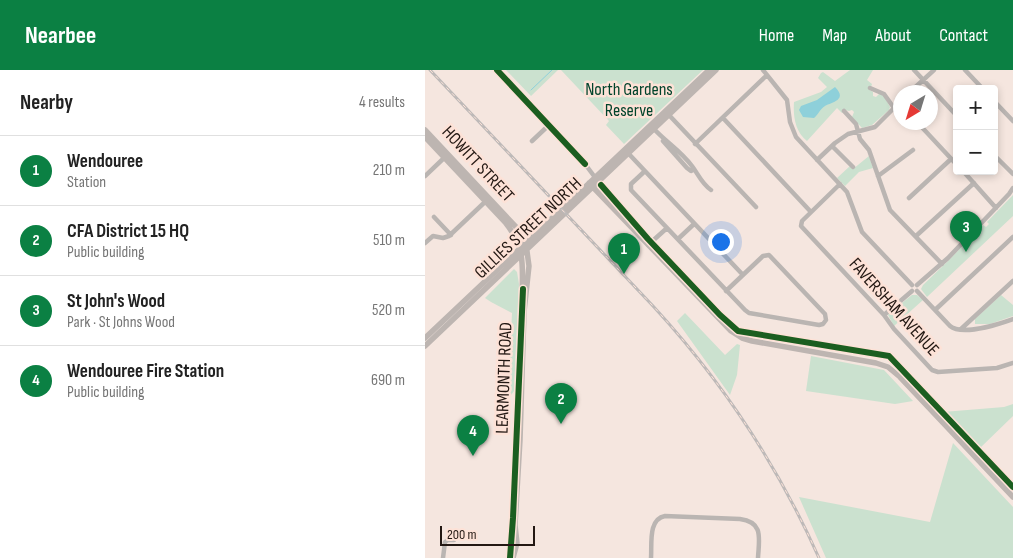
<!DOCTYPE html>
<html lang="en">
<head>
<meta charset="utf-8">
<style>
	:root { --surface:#fff; --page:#f6f6f6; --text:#222; --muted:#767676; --line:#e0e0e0; --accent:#0b8043 }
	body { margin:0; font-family:"Sofia Sans Condensed",sans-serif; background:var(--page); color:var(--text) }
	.controls { position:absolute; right:15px; top:15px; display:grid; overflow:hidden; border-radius:5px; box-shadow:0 2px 8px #0003 }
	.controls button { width:45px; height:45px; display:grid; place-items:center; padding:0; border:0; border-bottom:1px solid var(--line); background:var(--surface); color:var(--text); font:25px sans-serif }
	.compass { position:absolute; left:468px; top:15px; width:45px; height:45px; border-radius:50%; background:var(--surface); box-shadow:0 2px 8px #0003; rotate:218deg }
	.scale { position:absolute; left:15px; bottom:12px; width:95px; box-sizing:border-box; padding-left:5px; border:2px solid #231813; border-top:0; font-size:14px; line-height:18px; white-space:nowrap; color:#231813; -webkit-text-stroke:4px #fde2d7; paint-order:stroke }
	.you { position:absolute; left:295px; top:171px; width:18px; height:18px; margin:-12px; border:4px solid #fff; border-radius:50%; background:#1a73e8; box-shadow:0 0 0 8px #1a73e833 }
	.badge { display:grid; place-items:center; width:32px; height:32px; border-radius:50%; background:var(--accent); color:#fff; font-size:16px; font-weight:700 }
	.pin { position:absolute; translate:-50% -41px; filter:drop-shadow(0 1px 2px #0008) }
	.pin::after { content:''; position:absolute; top:26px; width:18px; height:15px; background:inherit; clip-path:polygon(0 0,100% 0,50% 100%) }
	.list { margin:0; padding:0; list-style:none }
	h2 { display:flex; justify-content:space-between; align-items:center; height:65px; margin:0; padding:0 20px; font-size:21px }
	h2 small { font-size:16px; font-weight:400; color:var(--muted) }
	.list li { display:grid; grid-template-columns:32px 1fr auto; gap:15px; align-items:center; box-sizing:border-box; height:70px; padding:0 20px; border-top:1px solid var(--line) }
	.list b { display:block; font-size:19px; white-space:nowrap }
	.list p { margin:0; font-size:16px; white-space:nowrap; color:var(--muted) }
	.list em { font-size:16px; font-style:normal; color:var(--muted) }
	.map { position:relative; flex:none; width:588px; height:488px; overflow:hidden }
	header { display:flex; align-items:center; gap:30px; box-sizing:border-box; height:70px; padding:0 25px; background:var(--accent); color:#fff }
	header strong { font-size:24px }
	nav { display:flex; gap:28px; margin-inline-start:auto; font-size:18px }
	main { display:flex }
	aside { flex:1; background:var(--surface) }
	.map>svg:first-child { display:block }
	.green { fill:#cbe1cf }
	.water { fill:#8ed0da }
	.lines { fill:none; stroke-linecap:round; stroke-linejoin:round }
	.stream { stroke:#8ed0da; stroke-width:1 }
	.minor { stroke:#bab5b2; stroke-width:4.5 }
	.major { stroke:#bdb5b1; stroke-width:5.5 }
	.rail-casing { stroke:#bdb9b8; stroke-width:3 }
	.rail { stroke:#fde2d7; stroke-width:1; stroke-dasharray:4; stroke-linecap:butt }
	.cycleway-casing { stroke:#fde2d7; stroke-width:9 }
	.cycleway { stroke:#1b5e20; stroke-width:6 }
	.labels { text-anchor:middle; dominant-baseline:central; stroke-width:5; stroke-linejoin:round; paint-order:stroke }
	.park-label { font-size:18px; fill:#00432b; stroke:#fde2d7 }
	.street-label { font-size:18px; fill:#231813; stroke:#fde2d7 }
</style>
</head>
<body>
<header>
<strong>Nearbee</strong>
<nav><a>Home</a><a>Map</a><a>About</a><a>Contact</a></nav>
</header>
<main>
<aside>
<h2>Nearby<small>4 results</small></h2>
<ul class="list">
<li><span class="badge">1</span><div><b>Wendouree</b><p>Station</p></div><em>210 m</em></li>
<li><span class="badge">2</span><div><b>CFA District 15 HQ</b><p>Public building</p></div><em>510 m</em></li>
<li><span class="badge">3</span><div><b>St John's Wood</b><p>Park · St Johns Wood</p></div><em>520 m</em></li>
<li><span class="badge">4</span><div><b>Wendouree Fire Station</b><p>Public building</p></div><em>690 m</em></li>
</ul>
</aside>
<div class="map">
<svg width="588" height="488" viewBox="0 0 588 488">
	<rect width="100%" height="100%" fill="#f5e6df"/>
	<path class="green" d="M81,0H133L106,26Z
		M136,0H278L199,74L181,55L184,51Z
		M425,0H448L442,10L447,14L445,20L448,22V26L451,27L454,24H458L465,37L464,40L447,55L437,58L427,47L429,42L427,40L424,41L420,40L417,43L412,38L382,71C370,62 368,46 369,32L396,22L402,17L393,8L396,3L398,2L410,11Z
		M444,86L448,98L434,102L420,116L412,108L425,96L428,99Z
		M588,125V146L502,227L496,219L498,215L523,191L558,155L561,157L564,154L562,152Z
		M89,199L92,202L94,214L89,321L86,325L83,323L87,243L66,232L60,228Z
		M487,225H492L498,230L469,256L463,245L464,243Z
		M576,225L588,235V246L565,254H550V249Z
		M260,243L300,285L312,274L315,275L312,305L305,325L252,251Z
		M386,286L459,300L488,331L470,334L381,321Z
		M588,334V346L554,379L518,342L579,337Z
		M528,373L588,437V488H401L374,427L505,452Z"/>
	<path class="water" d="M410,17C423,30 407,32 400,36C395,39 393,45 389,48L378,47L374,40L376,36L392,30Z"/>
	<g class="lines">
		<path class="stream" d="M106,20L127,0"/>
		<path class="minor" d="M72,0L160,94L172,110
			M338,0L362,30L365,52L371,67L422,122L437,162L487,215
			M489,0L532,46
			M540,0L558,19
			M445,18L459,24L469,38
			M485,22L509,0
			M569,31L588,51
			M419,41L431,54L435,69L444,80L465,140L517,194
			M243,44L331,137
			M298,48L386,142
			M492,52L532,95
			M229,59C241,72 256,81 267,96C273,104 277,114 286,120
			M107,71L124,55
			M238,71L262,98L266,101L268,100
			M270,74L342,5
			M407,76L428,97
			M203,83L318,205
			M569,85L588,104
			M392,90L410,73L423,64L450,57L476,31
			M220,101L206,114V120L320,240L324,243L394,255L398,254L401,250L400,244L344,185L338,186L301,221
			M538,101L571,138
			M0,106L19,88
			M453,106L488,80
			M415,114L377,151L376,156L459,245L469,259L507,300L513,302L572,298L588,293
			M484,128L526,89
			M9,147L26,165
			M491,166L549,113
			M253,169L269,154
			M0,173L8,166L18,168L24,166L61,131
			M223,175L242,158
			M492,215L523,188L584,124L588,118
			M492,221L525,256C537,266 574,254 588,249
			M510,240L588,167
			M459,245L487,221
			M536,259L588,211
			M18,488L20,472L23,470H29
			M226,488C227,474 223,449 240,446L315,449C339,452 334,469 333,488"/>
		<path class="major" d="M0,60L91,157L101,174L104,196L99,242L95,370L90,455L92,473L88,488
			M0,67L80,152C100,177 98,195 97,226
			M164,113L306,261L317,268L327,271L451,293L463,297L475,307L588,427
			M0,268L284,0
			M0,276L291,0
			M85,488L87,458"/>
		<g class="rail-casing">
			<path id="rail" d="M5,0L228,236C297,311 353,396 394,488"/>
		</g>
		<use href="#rail" class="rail"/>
		<g class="cycleway-casing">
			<path id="cycleway" d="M72,0L160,94
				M176,115L223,169L295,245L313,261L464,286L588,417
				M85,488L88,448L98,219"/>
		</g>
		<use href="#cycleway" class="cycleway"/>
	</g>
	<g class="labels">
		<g class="park-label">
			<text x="204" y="19">North Gardens<tspan x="204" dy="21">Reserve</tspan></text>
		</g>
		<g class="street-label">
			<text transform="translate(53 94) rotate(47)">HOWITT STREET</text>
			<text transform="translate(103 158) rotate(-43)">GILLIES STREET NORTH</text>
			<text transform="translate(469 237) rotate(48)">FAVERSHAM AVENUE</text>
			<text transform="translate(79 308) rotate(-88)">LEARMONTH ROAD</text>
		</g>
	</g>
</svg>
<div class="controls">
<button>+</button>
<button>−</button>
</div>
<svg class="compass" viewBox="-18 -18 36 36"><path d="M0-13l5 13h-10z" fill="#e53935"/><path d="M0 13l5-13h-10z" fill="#767676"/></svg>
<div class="scale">200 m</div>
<div class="you"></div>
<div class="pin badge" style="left:199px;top:204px">1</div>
<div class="pin badge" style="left:136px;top:354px">2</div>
<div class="pin badge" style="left:541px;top:182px">3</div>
<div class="pin badge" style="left:48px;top:386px">4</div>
</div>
</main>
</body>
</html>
